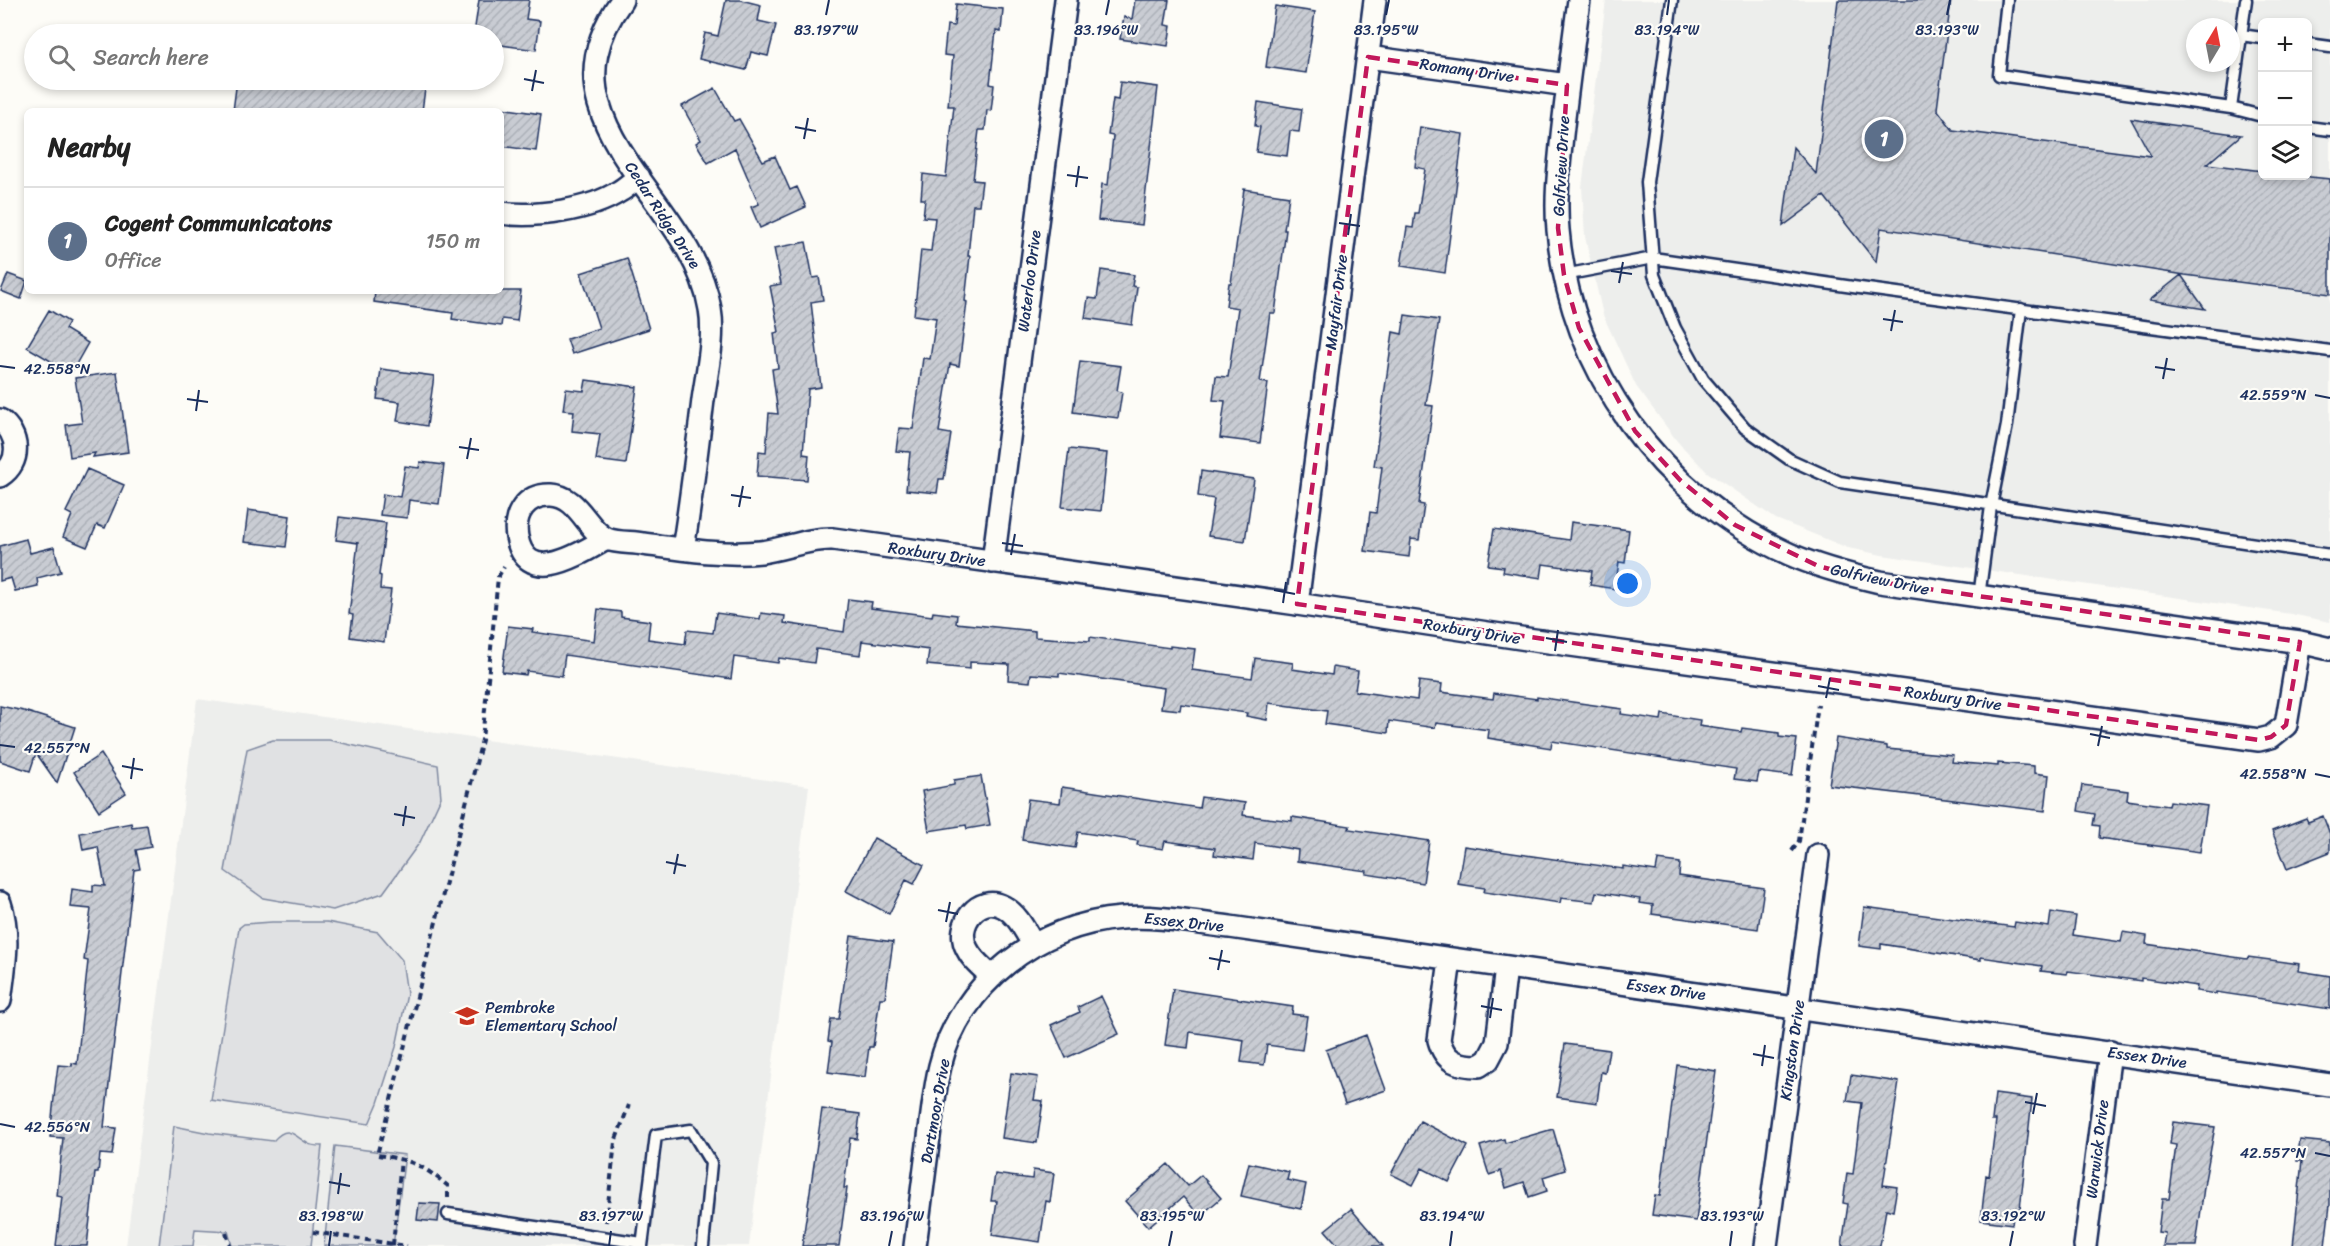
<!DOCTYPE html>
<html lang="en">
<head>
<meta charset="utf-8">
<style>
	:root { --surface:#fff; --page:#f2f2f2; --text:#222; --muted:#767676; --line:#e0e0e0; --accent:#c8321e }
	body { margin:0; font-family:Sriracha,sans-serif; background:var(--page); color:var(--text) }
	.controls { position:absolute; right:18px; top:18px; display:grid; overflow:hidden; border-radius:9px; box-shadow:0 3px 9px #0003 }
	.controls button { width:54px; height:54px; display:grid; place-items:center; padding:0; border:0; border-bottom:2px solid var(--line); background:var(--surface); color:var(--text); font:30px sans-serif }
	.compass { position:absolute; left:2186px; top:18px; width:54px; height:54px; border-radius:50%; background:var(--surface); box-shadow:0 3px 9px #0003; rotate:10deg }
	.you { position:absolute; left:1628px; top:584px; width:21px; height:21px; margin:-15px; border:4px solid #fff; border-radius:50%; background:#1a73e8; box-shadow:0 0 0 9px #1a73e833 }
	.badge { display:grid; place-items:center; width:39px; height:39px; border-radius:50%; background:var(--accent); color:#fff; font-size:20px; font-weight:700 }
	.pin { position:absolute; translate:-50% -50%; border:3px solid #fff; box-shadow:0 2px 6px #0006 }
	.list { margin:0; padding:0; list-style:none }
	h2 { display:flex; justify-content:space-between; align-items:center; height:78px; margin:0; padding:0 24px; font-size:26px }
	h2 small { font-size:20px; font-weight:400; color:var(--muted) }
	.list li { display:grid; grid-template-columns:39px 1fr auto; gap:18px; align-items:center; box-sizing:border-box; height:108px; padding:0 24px; border-top:2px solid var(--line) }
	.list b { display:block; font-size:22px; white-space:nowrap }
	.list p { margin:0; font-size:20px; white-space:nowrap; color:var(--muted) }
	.list em { font-size:20px; font-style:normal; color:var(--muted) }
	.icon { flex:none; width:33px; height:33px; fill:none; stroke:currentColor; stroke-width:2; stroke-linecap:round; stroke-linejoin:round }
	.map { position:relative; flex:none; width:2330px; height:1246px; overflow:hidden }
	.search { position:absolute; background:var(--surface); box-shadow:0 3px 9px #0003; left:24px; top:24px; width:480px; height:66px; display:flex; align-items:center; gap:15px; box-sizing:border-box; padding:0 21px; border-radius:33px; color:var(--muted); font-size:22px }
	.panel { position:absolute; background:var(--surface); box-shadow:0 3px 9px #0003; left:24px; top:108px; width:480px; height:186px; border-radius:9px }
	.map>svg:first-child { display:block }
	.built { fill:#edeeec; fill-rule:evenodd }
	.park { fill:#e0e1e3; stroke:#7e88a0; stroke-width:1.5 }
	.building { fill:url(#building-hatch); stroke:#1b2f5e; stroke-width:1.5 }
	.lines { fill:none; stroke-linecap:round; stroke-linejoin:round }
	.service-casing { stroke:#1b2f5e; stroke-width:15 }
	.minor-casing { stroke:#1b2f5e; stroke-width:26 }
	.path { stroke:#1b2f5e; stroke-width:4; stroke-dasharray:6 4.5; stroke-linecap:butt }
	.service { stroke:#fdfcf7; stroke-width:10 }
	.minor { stroke:#fdfcf7; stroke-width:21 }
	.marked { fill:none; stroke:#c2185b; stroke-width:4.5; stroke-dasharray:12 8; stroke-linejoin:round }
	.ticks { fill:none; stroke:#1b2f5e; stroke-width:2 }
	.labels { text-anchor:middle; dominant-baseline:central; stroke-width:4.5; stroke-linejoin:round; paint-order:stroke }
	.street-label { font-size:16px; fill:#1b2f5e; stroke:#fdfcf7 }
	.poi-label { font-size:16px; fill:#1b2f5e; stroke:#fdfcf7; text-anchor:start }
	.ticks-label { font-size:15px; text-anchor:middle; fill:#1b2f5e; stroke:#fdfcf7; stroke-width:4.5; stroke-linejoin:round; paint-order:stroke }
</style>
</head>
<body>
<div class="map">
<svg width="2330" height="1246" viewBox="0 0 2330 1246">
	<defs>
		<pattern id="building-hatch" width="6" height="6" patternUnits="userSpaceOnUse" patternTransform="scale(1.5)"><rect width="6" height="6" fill="#c9ccd3"/><path d="M-1 1l2-2M0 6l6-6M5 7l2-2" fill="none" stroke="#acb0b8"/></pattern>
	</defs>
	<rect width="100%" height="100%" fill="#fdfcf7"/>
	<filter id="ink" filterUnits="userSpaceOnUse"><feTurbulence type="fractalNoise" baseFrequency=".0167" numOctaves="2"/><feDisplacementMap in="SourceGraphic" scale="12" xChannelSelector="R" yChannelSelector="G"/><feConvolveMatrix kernelMatrix="1 2 1 2 8 2 1 2 1" color-interpolation-filters="sRGB"/></filter>
	<g filter="url(#ink)">
		<path class="built" d="M1606,0H2330V622L2291,614L1882,555L1848,548L1776,519L1707,472L1677,441L1636,386L1603,315L1585,237L1582,187ZM2262,22H2308V176H2262ZM2195,27H2231V63H2195Z
			M197,699L809,786L749,1246H126Z"/>
		<path class="park" d="M273,740H329L438,765L441,797L420,842L383,893L333,910L263,898L225,871L247,749Z
			M272,922H327L378,932L402,960L407,994L396,1047L378,1103L369,1124L211,1100L239,928L244,924Z
			M174,1126L209,1133L273,1141C288,1124 293,1135 307,1143C311,1146 316,1146 322,1146L311,1246H232L228,1231L195,1229L193,1246H159Z
			M335,1146L405,1155L393,1246H324Z"/>
		<path class="building" d="M479,0H529L526,19L540,21L536,50L494,44V34H474Z
			M726,0H741L761,5L758,21L776,25L768,56L751,52L746,70L699,59L705,33L718,36Z
			M1135,0H1169L1165,25L1171,26L1168,46L1120,39L1124,17L1132,19Z
			M1838,0H1951L1937,109L1953,130L2151,156L2131,119L2241,135L2207,164L2262,171V176H2300L2330,179V294L2185,275L1881,228L1876,262L1824,196L1783,226L1793,147L1816,174Z
			M956,4L1003,9L1001,32L996,31L990,84L994,85L991,111L987,110L985,130H979L973,180L982,181L979,205H973L968,256H970L965,301L967,302L959,366L950,364L939,432L951,434L944,479H939L937,493L906,490L910,452L896,451L899,428L913,429L923,358L930,359L936,318L914,315L921,250L931,251L935,218L923,217L925,199H921L923,174L946,177L954,106H948L953,56L944,55L947,25L954,26Z
			M1275,6L1315,12L1306,73L1266,67Z
			M237,80H382L381,83L425,89L422,111H233Z
			M1120,82L1158,87L1142,225L1098,220L1102,184L1108,185L1113,136L1108,135L1113,99L1118,100Z
			M715,88L734,121L739,119L763,161L775,156L790,190L797,187L806,207L760,228L751,207L759,204L735,148L708,163L696,143L701,140L682,106Z
			M1258,102L1302,109L1299,132L1290,131L1287,156L1256,152L1260,127L1255,126Z
			M501,108L541,114L536,151L501,146Z
			M1420,127L1463,134L1445,273L1401,266L1407,227L1413,228L1415,213H1418L1425,169L1415,167Z
			M1244,189L1289,196L1284,230H1286L1275,313H1270L1260,382L1268,383L1260,443L1220,438L1225,401L1213,400L1216,376L1228,377L1238,308L1226,306L1229,283H1231Z
			M806,242L813,278L819,277L823,300L811,302L821,387L808,389L803,454L809,455L807,480L757,476L759,451L766,452L769,413L778,414L772,369L778,368L774,333L779,332L770,286L781,284L774,248Z
			M627,258L649,329L572,354L567,339L599,328L581,273Z
			M1101,270L1134,275L1132,286L1137,287L1132,325L1085,318L1088,298L1097,299Z
			M8,274L27,281L21,299L1,291Z
			M2181,275L2205,309L2150,300Z
			M375,291H521L517,321L502,319L501,326L452,319L453,313L374,302Z
			M49,310L69,322L65,329L88,343L71,373L27,347Z
			M1405,315L1439,320L1426,405L1433,406L1419,504L1424,505L1419,540L1411,539L1409,557L1365,551L1370,512L1376,513L1382,467L1374,466L1393,332L1402,334Z
			M1080,361L1121,366L1117,391L1122,392L1118,418L1073,412Z
			M381,369L434,376L427,426L397,421L400,402L377,399Z
			M117,372L128,452L93,457L95,453L70,457L66,425L82,423L75,378Z
			M586,380L637,387L626,464L596,460L600,434L572,431L574,411L563,410L566,389L584,391Z
			M1069,449L1107,453L1101,511L1062,507Z
			M420,462L444,465L439,504L409,500L407,518L380,515L383,494L400,497L405,466L419,468Z
			M87,469L124,485L105,528L97,525L87,547L63,537L72,515L66,512Z
			M1201,471L1254,479L1245,541L1208,536L1214,499L1198,496Z
			M248,510L290,516L286,547L244,542Z
			M339,517L386,523L379,575L381,576L380,589L391,590L384,642L350,637L353,615L349,614L358,543L336,540Z
			M1571,522L1629,530L1625,563L1619,562L1615,589L1590,585L1592,571L1543,564L1541,578L1503,572L1504,567L1488,565L1494,529L1569,540Z
			M26,539L30,553L54,547L61,572L37,578L38,586L15,591L11,578L0,581V546Z
			M848,599L872,602L871,608L932,616L933,612L957,615L956,623L1035,631V637L1090,641V637L1170,648V646L1195,649L1192,670L1252,678L1255,658L1293,663L1292,669L1332,675L1333,667L1358,671L1355,691L1417,700L1419,681L1442,684L1441,692L1493,699L1494,693L1537,699V697L1622,709L1621,714L1661,720L1662,714L1700,720L1699,726L1741,732L1742,728L1779,733V737L1797,739L1792,776L1759,772L1757,782L1734,779L1736,769L1552,741L1551,748L1488,738L1489,730L1436,723L1435,728L1389,721L1388,733L1325,724L1327,711L1269,703L1267,720L1246,716L1247,713L1181,704L1180,710L1161,708L1164,688L1059,673V676L1031,674L1030,682L1008,680L1009,664L970,662V669L927,665L929,650L862,641L860,655L816,649L814,663L779,658L778,663L734,657L731,679L565,655L562,676L527,671L526,675L502,672L508,626L533,629L532,632L594,641L598,609L621,612V617L650,621L648,639L685,644L687,630L713,633L716,613L760,619L761,613L785,616L784,623L844,632Z
			M0,706L24,711L75,727L57,783L36,753L30,771L0,761Z
			M1836,738L1887,746V749L1953,755L1952,762L1998,766V763L2034,766V773L2049,775L2045,811L1829,785Z
			M101,754L126,793L99,811L74,772Z
			M981,776L990,825L967,829L966,825L929,831L922,791L954,785V780Z
			M2082,785L2128,791L2127,800L2169,806L2170,801L2207,806L2200,852L2099,838L2100,826L2093,825L2095,814L2078,811Z
			M1062,787L1199,808L1201,797L1245,803L1243,815L1292,821V817L1350,826L1349,829L1429,841L1423,883L1366,874L1367,871L1297,861L1298,850L1255,843L1253,860L1214,855L1215,848L1165,841L1163,849L1137,845L1138,841L1078,832L1075,848L1022,840L1028,799L1060,803Z
			M2323,816L2330,834V852L2287,869L2272,831L2306,818L2308,822Z
			M131,823L132,827L147,825L151,847L136,850L140,869L134,870L104,1127L116,1128L112,1155L100,1154L98,1173H95L87,1246H56L62,1197L57,1196L63,1138L50,1137L55,1088L58,1065L72,1066V1063L77,1064L88,961L84,960L91,909L70,907L72,889L93,892V885L105,886L98,847L83,850L80,833Z
			M874,838L924,865L914,884L906,880L889,914L846,891Z
			M1464,846L1623,869V866L1656,871L1658,860L1680,863L1679,876L1764,888L1758,929L1652,914L1653,905L1639,903L1640,899L1596,892L1594,902L1561,898L1560,903L1484,892L1485,888L1458,884Z
			M1864,907L2014,927L2015,922L2049,927L2051,912L2076,916L2073,935L2121,942L2123,932L2147,936L2146,944L2247,959L2248,957L2300,964L2299,971L2330,976V1009L2216,992V994L2196,991L2197,986L2141,978V981L2068,971L2067,974L2041,971L2042,966L1981,957V960L1881,944V949L1859,946Z
			M851,936L893,942L885,998H880L873,1047H869L865,1077L828,1072L832,1042L828,1041L831,1019H839Z
			M1173,989L1293,1007L1292,1014L1307,1016L1302,1050L1267,1045L1264,1065L1241,1062L1244,1040L1190,1032L1188,1048L1165,1045Z
			M1101,996L1119,1034L1066,1058L1051,1025L1080,1012L1078,1007Z
			M1366,1035L1386,1090L1345,1104L1326,1050Z
			M1565,1044L1609,1050L1605,1073L1601,1072L1597,1103L1557,1097Z
			M1677,1065L1716,1071L1696,1221L1652,1215L1655,1195L1660,1196Z
			M1011,1073L1038,1077L1034,1100L1043,1101L1037,1143L1002,1138Z
			M1851,1075L1899,1082L1883,1185L1897,1187L1893,1211L1886,1209L1880,1246H1842L1848,1204L1843,1203L1847,1173L1853,1174L1862,1103L1847,1101Z
			M1995,1094L2032,1099L2020,1209L2014,1208L2012,1224L1981,1220L1986,1175L1989,1176L1996,1120H1992Z
			M822,1109L860,1114L857,1139L850,1138L844,1188H847L839,1246H802Z
			M1420,1121L1468,1146L1449,1182L1422,1168L1413,1185L1391,1174Z
			M2173,1122L2215,1127L2205,1180L2196,1246H2163L2165,1233L2158,1232L2162,1199H2169L2176,1145L2170,1144Z
			M1553,1129L1565,1170L1543,1177L1547,1191L1529,1197L1524,1182L1506,1188L1501,1171L1489,1175L1480,1146L1504,1139L1505,1143Z
			M2300,1140L2330,1143V1205L2325,1246H2293L2302,1161H2297Z
			M1249,1163L1289,1172L1287,1180L1306,1184L1301,1209L1241,1196Z
			M1168,1164L1188,1186L1201,1175L1221,1198L1200,1216L1183,1197L1148,1227L1125,1201Z
			M1033,1170L1054,1173L1050,1202L1046,1201L1040,1242L992,1235L997,1201H991L995,1174L1032,1179Z
			M419,1203L440,1204L438,1222L417,1220Z
			M1351,1209L1370,1231L1383,1246H1339L1325,1230Z"/>
		<g class="lines">
			<g class="service-casing">
				<path id="service" d="M1672,0L1647,182L1654,275L1675,328L1703,379L1745,428L1789,459L1840,482L2330,555
					M2007,0L1999,75L2231,108L2262,116
					M2241,35L2262,38
					M2308,44L2330,47
					M2231,108L2246,0
					M2308,127L2330,130
					M1564,275L1653,258L1860,288L2330,351
					M1979,597L1991,506L2007,425L2021,309
					M448,1214L642,1243
					M642,1246L656,1135L691,1130L711,1163L703,1246"/>
			</g>
			<g class="minor-casing">
				<path id="minor" d="M622,0C532,124 692,196 710,309C715,338 707,371 703,400C697,450 691,500 683,549
					M1579,0C1573,45 1567,90 1562,135C1559,167 1555,198 1558,230C1570,370 1661,496 1789,554C1818,567 1849,575 1880,582L2300,642L2330,649
					M1368,57L1567,85
					M501,213C535,218 591,210 620,191C627,187 633,181 639,177
					M0,420C19,434 22,462 0,476
					M606,539C581,553 527,589 517,537C513,514 526,494 551,495C579,496 587,531 607,539C617,543 632,542 643,544C682,549 722,556 761,552C786,549 808,538 833,539L1297,604L1527,639L2259,740L2271,737L2286,725L2300,642
					M993,562L1066,0
					M1297,604L1375,0
					M0,903C11,936 4,969 0,1001
					M1450,960L1439,1040C1445,1062 1458,1066 1479,1066L1488,1060L1497,1043L1506,967
					M992,977C983,968 972,960 967,949C954,925 979,893 1004,907C1018,915 1025,931 1033,944
					M915,1246C920,1207 925,1168 930,1129C933,1108 935,1087 940,1066C960,984 1038,924 1122,918C1158,915 1194,923 1230,927L2330,1085
					M1766,1246L1818,855
					M2085,1246L2110,1052"/>
			</g>
			<path class="path" d="M1792,851L1799,841L1818,704
				M448,1198V1186C421,1164 411,1160 377,1155L482,740L498,577L504,567
				M606,1222L615,1142L629,1105
				M313,1232L407,1246
				M226,1233L230,1246
				M393,1245L401,1159"/>
			<use href="#service" class="service"/>
			<use href="#minor" class="minor"/>
		</g>
	</g>
	<path class="marked" d="M1368,57L1567,85L1558,228L1564,275L1579,328L1635,431L1680,480L1735,525L1818,566L1880,582L2300,642L2286,725L2271,737L2259,740L1297,604Z"/>
	<path class="ticks" d="M826,15L829,0M1106,15L1109,0M1386,15L1389,0M1667,15L1669,0M1947,15L1950,0M524,79L544,83M532,91L536,70M795,127L816,131M804,139L808,118M1067,175L1088,178M1076,187L1079,166M1339,223L1360,226M1348,235L1351,214M1611,271L1632,274M1619,283L1623,262M1883,319L1903,322M1891,331L1895,310M0,366L15,368M2155,367L2175,370M2163,379L2167,358M2315,395L2330,398M187,399L208,402M196,411L199,390M459,447L479,450M467,459L471,438M731,495L751,498M739,507L743,486M1002,543L1023,546M1011,555L1015,534M1274,590L1295,594M1283,603L1286,582M1546,638L1567,642M1555,651L1558,630M1818,686L1839,690M1826,698L1830,678M2090,734L2110,738M0,745L15,747M2098,746L2102,726M122,766L143,770M2315,774L2330,777M131,779L134,758M394,814L415,818M403,826L406,806M666,862L686,866M674,874L678,854M938,910L958,914M946,922L950,902M1209,958L1230,962M1218,970L1222,950M1481,1006L1502,1010M1490,1018L1493,998M1753,1054L1774,1058M1762,1066L1765,1045M2025,1102L2046,1106M2033,1114L2037,1093M0,1124L15,1127M2315,1153L2330,1156M329,1182L350,1186M338,1194L341,1173M329,1246L331,1231M609,1246L611,1231M889,1246L892,1231M1169,1246L1172,1231M1450,1246L1452,1231M1730,1246L1732,1231M2010,1246L2013,1231"/>
	<defs>
		<g id="school-bare" transform="scale(1.8)"><path d="M0-5L7-2L0 1L-7-2ZM-4 1L0 2.5L4 1V4Q0 6-4 4Z" fill="#c8321e" stroke="#fdfcf7" stroke-width="2.5" paint-order="stroke"/></g>
	</defs>
	<g fill-rule="evenodd">
		<use href="#school-bare" x="467" y="1016"/>
	</g>
	<g class="labels">
		<g class="street-label">
			<text transform="translate(1467 70) rotate(8)">Romany Drive</text>
			<text transform="translate(1561 166) rotate(-87)">Golfview Drive</text>
			<text transform="translate(663 215) rotate(57)">Cedar Ridge Drive</text>
			<text transform="translate(1029 281) rotate(-83)">Waterloo Drive</text>
			<text transform="translate(1336 302) rotate(-83)">Mayfair Drive</text>
			<text transform="translate(937 554) rotate(8)">Roxbury Drive</text>
			<text transform="translate(1880 579) rotate(12)">Golfview Drive</text>
			<text transform="translate(1472 631) rotate(9)">Roxbury Drive</text>
			<text transform="translate(1953 698) rotate(8)">Roxbury Drive</text>
			<text transform="translate(1184 922) rotate(6)">Essex Drive</text>
			<text transform="translate(1666 989) rotate(8)">Essex Drive</text>
			<text transform="translate(1792 1050) rotate(-82)">Kingston Drive</text>
			<text transform="translate(2147 1057) rotate(8)">Essex Drive</text>
			<text transform="translate(935 1111) rotate(-80)">Dartmoor Drive</text>
			<text transform="translate(2097 1149) rotate(-83)">Warwick Drive</text>
		</g>
		<g class="poi-label">
			<text x="485" y="1007">Pembroke<tspan x="485" dy="18">Elementary School</tspan></text>
		</g>
	</g>
	<g class="ticks-label">
		<text x="826" y="35">83.197°W</text>
		<text x="1106" y="35">83.196°W</text>
		<text x="1386" y="35">83.195°W</text>
		<text x="1667" y="35">83.194°W</text>
		<text x="1947" y="35">83.193°W</text>
		<text x="57" y="374">42.558°N</text>
		<text x="2273" y="400">42.559°N</text>
		<text x="57" y="753">42.557°N</text>
		<text x="2273" y="779">42.558°N</text>
		<text x="57" y="1132">42.556°N</text>
		<text x="2273" y="1158">42.557°N</text>
		<text x="331" y="1221">83.198°W</text>
		<text x="611" y="1221">83.197°W</text>
		<text x="892" y="1221">83.196°W</text>
		<text x="1172" y="1221">83.195°W</text>
		<text x="1452" y="1221">83.194°W</text>
		<text x="1732" y="1221">83.193°W</text>
		<text x="2013" y="1221">83.192°W</text>
	</g>
</svg>
<div class="controls">
<button>+</button>
<button>−</button>
<button><svg class="icon" aria-label="layers" viewBox="0 0 24 24"><path d="M12 4l9 5-9 5-9-5zM3 14l9 5 9-5"/></svg></button>
</div>
<svg class="compass" viewBox="-18 -18 36 36"><path d="M0-13l5 13h-10z" fill="#e53935"/><path d="M0 13l5-13h-10z" fill="#767676"/></svg>
<div class="you"></div>
<div class="pin badge" style="left:1884px;top:139px;background:#5c6f8a">1</div>
<div class="search"><svg class="icon" aria-label="search" viewBox="0 0 24 24"><circle cx="10" cy="10" r="6"/><path d="M15 15l6 6"/></svg>Search here</div>
<section class="panel">
<h2>Nearby<small></small></h2>
<ul class="list">
<li><span class="badge" style="background:#5c6f8a">1</span><div><b>Cogent Communicatons</b><p>Office</p></div><em>150 m</em></li>
</ul>
</section>
</div>
</body>
</html>
